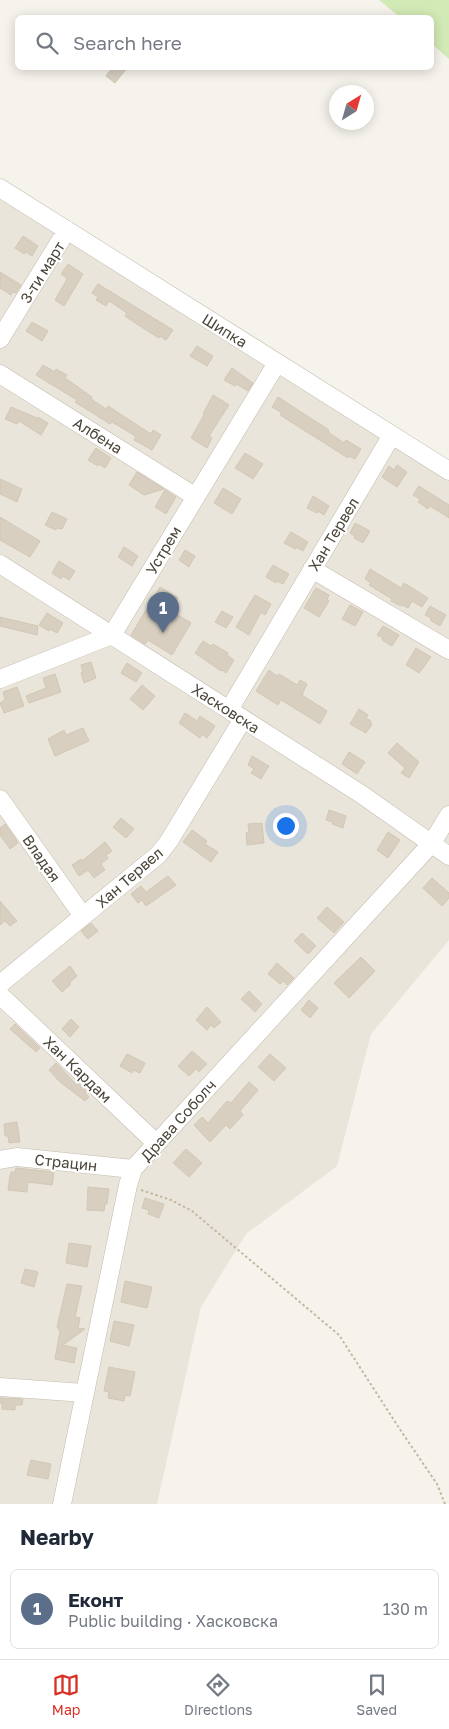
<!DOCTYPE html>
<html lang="en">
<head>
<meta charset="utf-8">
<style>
	:root { --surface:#fff; --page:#f6f6f7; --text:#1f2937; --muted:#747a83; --line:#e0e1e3; --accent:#d93025 }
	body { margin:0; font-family:"Golos Text",sans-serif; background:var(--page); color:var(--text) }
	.compass { position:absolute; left:329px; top:85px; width:45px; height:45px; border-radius:50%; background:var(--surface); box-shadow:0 2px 12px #0003; rotate:37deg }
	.you { position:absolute; left:285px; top:825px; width:18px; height:18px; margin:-12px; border:4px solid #fff; border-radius:50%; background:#1a73e8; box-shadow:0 0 0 8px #1a73e833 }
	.badge { display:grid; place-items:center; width:32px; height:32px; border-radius:50%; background:var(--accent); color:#fff; font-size:16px; font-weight:700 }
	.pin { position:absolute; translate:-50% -41px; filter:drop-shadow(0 1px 2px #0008) }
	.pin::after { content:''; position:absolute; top:26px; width:18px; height:15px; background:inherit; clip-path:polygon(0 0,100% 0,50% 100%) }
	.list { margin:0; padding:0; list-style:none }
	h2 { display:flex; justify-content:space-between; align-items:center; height:65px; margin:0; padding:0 20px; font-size:21px }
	h2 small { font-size:16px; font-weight:400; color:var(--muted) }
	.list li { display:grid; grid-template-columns:32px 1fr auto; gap:15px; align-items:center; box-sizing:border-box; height:80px; margin:0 10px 10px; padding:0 10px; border:1px solid var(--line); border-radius:8px }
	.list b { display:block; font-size:19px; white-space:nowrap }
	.list p { margin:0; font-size:16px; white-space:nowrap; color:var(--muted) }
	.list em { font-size:16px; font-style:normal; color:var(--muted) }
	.icon { flex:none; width:28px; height:28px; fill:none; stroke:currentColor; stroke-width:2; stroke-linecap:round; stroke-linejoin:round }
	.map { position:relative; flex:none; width:449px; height:1504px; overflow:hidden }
	.search { position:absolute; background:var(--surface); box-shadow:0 2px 12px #0003; left:15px; right:15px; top:15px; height:55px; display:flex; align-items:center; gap:12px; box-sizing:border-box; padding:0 18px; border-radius:8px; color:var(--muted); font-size:19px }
	.sheet { height:155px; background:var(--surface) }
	nav { display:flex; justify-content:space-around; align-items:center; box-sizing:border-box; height:70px; border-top:1px solid var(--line); background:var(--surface); font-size:14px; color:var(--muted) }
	nav a { display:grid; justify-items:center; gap:2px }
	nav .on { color:var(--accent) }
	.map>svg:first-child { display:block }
	.residential { fill:#eae5da }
	.green { fill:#d2eab5 }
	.building { fill:#d8cfc1; stroke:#d3c7b4 }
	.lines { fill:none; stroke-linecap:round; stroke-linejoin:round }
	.minor-casing { stroke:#c2bbae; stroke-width:19 }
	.path { stroke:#c4b79f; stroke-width:2; stroke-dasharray:2.5 2.5; stroke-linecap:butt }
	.minor { stroke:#fff; stroke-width:18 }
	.labels { text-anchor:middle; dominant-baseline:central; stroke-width:4; stroke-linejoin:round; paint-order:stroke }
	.street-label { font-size:15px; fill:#4b4439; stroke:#fff }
</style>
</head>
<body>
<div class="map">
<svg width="449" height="1504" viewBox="0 0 449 1504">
	<rect width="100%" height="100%" fill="#f6f3ec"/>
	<path class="residential" d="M0,187L449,471V940L371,1034L337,1166L246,1234L201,1307L157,1504H0Z"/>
	<path class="green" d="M379,0H449V59L432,44V18L400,17Z"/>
	<path class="building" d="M112,68H127L115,83L106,76Z
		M23,236L38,246L32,256L26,252L24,254L15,248Z
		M68,264L83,274L64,306L55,300L66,281L67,278L61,274Z
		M0,272L21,285L16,293L13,292L11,295L0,288Z
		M98,284L173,330L166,340L160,336L159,338L149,332L125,316L127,313L109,301L106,306L96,300L98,297L92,293Z
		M32,322L48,331L42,341L26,331Z
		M197,346L213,356L207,366L190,356Z
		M43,365L55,372L56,369L67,375L65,378L92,397L91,399L106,409L108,406L151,434L153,430L161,435L152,450L134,440L136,437L132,434L112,422L110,424L75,402L77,400L36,375Z
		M232,368L253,383L248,391L236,384L235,386L224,380Z
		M213,395L229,405L209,436L212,438L207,448L191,438L204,415L203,414Z
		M278,397L329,430L328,432L344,443L346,440L361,449L355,459L349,456L348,458L280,415L282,413L272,407Z
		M11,407L37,418L38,417L48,423L41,435L19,421L17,424L5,419Z
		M96,448L111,458L105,468L99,464L98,466L88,460Z
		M245,453L263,464L253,479L235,468Z
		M397,465L407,472L397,487L382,477L389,466L394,470Z
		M137,472L164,489L144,495L129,485Z
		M0,479L22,489L17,502L0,494Z
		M419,486L449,505V518L430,506L428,509L418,502L420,499L413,495Z
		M223,488L241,499L232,514L214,503Z
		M165,490L176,497L166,514L155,507Z
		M313,496L329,506L324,515L318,511L317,513L307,508Z
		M52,512L67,519L62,529L57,528L56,530L45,525Z
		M0,517L40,541L30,557L0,540Z
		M355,523L370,531L363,543L354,538L355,536L350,533Z
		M291,532L308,542L303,551L296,547L295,549L284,543Z
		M124,547L138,556L132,566L118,557Z
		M185,550L195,556L189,567L179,560Z
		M59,561L75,571L69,580L63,576L61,579L52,573Z
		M273,565L289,574L283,584L277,581L276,583L266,577Z
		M370,569L401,588L404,583L428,598L422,607L412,601L408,608L402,605L401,606L391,601L392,599L369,585L371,583L365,579Z
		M160,587L178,598L170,610L191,623L172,655L148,640L145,644L131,635Z
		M316,588L329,595L327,600L329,601L319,617L304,608Z
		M255,595L271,604L265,615L261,612L249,635L236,627Z
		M350,605L363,612L355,626L342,619Z
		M430,606L446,615L440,626L430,620L431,618L425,615Z
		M222,611L233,617L226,628L215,622Z
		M47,613L63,623L57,633L50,629L49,631L39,625Z
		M0,617L38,626L37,635L0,626Z
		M383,626L399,635L392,646L382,640L383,638L377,635Z
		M203,641L211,646L213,644L228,653L227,655L234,660L226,673L222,670L221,671L195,653Z
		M416,648L431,657L419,673L406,665Z
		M91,662L96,678L84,683L81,673L83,672L81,665Z
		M127,663L142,673L136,682L121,673Z
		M269,670L277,676L279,674L297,685L300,680L307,684L302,695L327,711L320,724L281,700L278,705L256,691Z
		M55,674L61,692L29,703L26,696L46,688L43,678Z
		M142,685L155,696L143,710L130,699Z
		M17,687L24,706L4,713L0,703L5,700L3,692Z
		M359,709L368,715L366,718L371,721L370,723L372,724L366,733L350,724Z
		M185,713L197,721L200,716L215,726L207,738L202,734L200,738L179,723Z
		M83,728L89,741L55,756L48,739L64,730L66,735Z
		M397,743L419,762L409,778L401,773L405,768L388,753Z
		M349,752L365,762L357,774L342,764Z
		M252,756L269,766L261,779L251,773L254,769L248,765Z
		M329,810L346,816L343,828L332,824L333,822L326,820Z
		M121,818L134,829L126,838L113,827Z
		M262,823L264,843L247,845L246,833L249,832L248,824Z
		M5,824L18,843L10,849L0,835V828Z
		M192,830L207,841L205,844L218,852L211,862L183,842Z
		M388,832L400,840L388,858L377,850Z
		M105,842L112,851L106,855L108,858L101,864L105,870L94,878L88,870L79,876L72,865L81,859L82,861Z
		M168,876L176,885L146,906L142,900L138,903L131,894L141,886L146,892Z
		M432,878L449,893V898L442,906L423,888Z
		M0,901L17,921L10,926L5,921L0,925Z
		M327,907L344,922L334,933L317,918Z
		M91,923L98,931L88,939L81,931Z
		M302,933L316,946L308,954L294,941Z
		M361,957L375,971L349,998L334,983Z
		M277,963L294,978L287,985L284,981L280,984L268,974Z
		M70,966L77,976L69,983L71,984L62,992L52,981Z
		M249,991L262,1004L255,1012L241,999Z
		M309,1000L318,1008L310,1018L301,1010Z
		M207,1007L221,1022L214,1028L211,1025L207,1030L196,1020Z
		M71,1019L79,1027L70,1037L62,1029Z
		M15,1024L40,1048L36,1052L10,1029Z
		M192,1051L207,1064L199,1072L196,1069L189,1076L178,1066Z
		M127,1054L145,1063L140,1073L133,1070L132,1073L120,1066Z
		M270,1054L286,1068L274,1081L258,1067Z
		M56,1063L77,1085L78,1084L86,1091L85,1093L89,1097L85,1101L60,1082L49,1070Z
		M249,1082L258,1090L240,1111L243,1115L230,1129L226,1125L210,1142L194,1125L202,1117L208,1123L227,1101L231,1103Z
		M17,1122L20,1142L9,1143L8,1136H5L4,1124Z
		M186,1149L202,1163L189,1177L173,1163Z
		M16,1168L54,1172L52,1185L28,1182L27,1192L8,1190L10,1176L11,1172H15Z
		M88,1187L109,1189L107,1204H105L104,1211L87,1210Z
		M145,1198L164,1204L159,1218L148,1214L149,1210L142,1208Z
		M69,1243L91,1246L87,1267L66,1263Z
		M25,1269L38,1272L34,1287L21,1283Z
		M125,1281L152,1287L147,1308L121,1302Z
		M67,1284L82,1286L75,1317L80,1318L78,1328L85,1329L63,1345L77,1348L74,1363L55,1359L60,1331L57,1327Z
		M114,1321L134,1325L129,1346L110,1341Z
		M109,1367L135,1372L130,1396L125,1395L124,1401L108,1398L109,1392L104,1391Z
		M0,1398L23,1399L22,1405H15V1410L2,1409V1403H0Z
		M31,1460L51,1464L48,1479L27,1475Z"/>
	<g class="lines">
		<g class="minor-casing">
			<path id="minor" d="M0,188L449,471
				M0,339L67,230
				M0,374L196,497
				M0,564L361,794L449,856
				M312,569L449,650
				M0,679L112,635L277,363
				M229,710L392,435
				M0,799L83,916
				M0,984L158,855L169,841L243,719
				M0,995L156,1143
				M0,1160L17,1157L133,1169
				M0,1387L84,1393
				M62,1504L128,1185L133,1169L432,843L449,815"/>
		</g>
		<path class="path" d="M141,1190L171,1200L192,1211L339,1335L401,1431L437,1484L445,1504"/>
		<use href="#minor" class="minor"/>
	</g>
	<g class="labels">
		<g class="street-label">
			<text transform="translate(42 272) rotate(-58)">3-ти март</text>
			<text transform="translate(225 330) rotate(32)">Шипка</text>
			<text transform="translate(98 435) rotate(32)">Албена</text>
			<text transform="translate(333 534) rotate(-59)">Хан Тервел</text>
			<text transform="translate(163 550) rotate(-59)">Устрем</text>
			<text transform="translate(226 708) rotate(33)">Хасковска</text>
			<text transform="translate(42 858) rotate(55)">Владая</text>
			<text transform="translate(129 877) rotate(-41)">Хан Тервел</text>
			<text transform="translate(78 1069) rotate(44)">Хан Кардам</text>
			<text transform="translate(178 1120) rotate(-48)">Драва Соболч</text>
			<text transform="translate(66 1162) rotate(6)">Страцин</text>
		</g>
	</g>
</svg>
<svg class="compass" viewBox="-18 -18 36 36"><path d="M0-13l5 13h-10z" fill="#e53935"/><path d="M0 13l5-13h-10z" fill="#747a83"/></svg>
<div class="you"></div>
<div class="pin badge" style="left:163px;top:633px;background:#5c6f8a">1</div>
<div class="search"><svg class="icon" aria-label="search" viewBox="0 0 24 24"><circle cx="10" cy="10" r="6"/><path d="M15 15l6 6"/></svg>Search here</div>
</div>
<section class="sheet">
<h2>Nearby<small></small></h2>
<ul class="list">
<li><span class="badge" style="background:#5c6f8a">1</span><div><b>Еконт</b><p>Public building · Хасковска</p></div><em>130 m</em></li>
</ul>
</section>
<nav>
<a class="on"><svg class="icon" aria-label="map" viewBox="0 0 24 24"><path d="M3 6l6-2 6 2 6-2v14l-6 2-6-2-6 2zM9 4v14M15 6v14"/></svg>Map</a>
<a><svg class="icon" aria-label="directions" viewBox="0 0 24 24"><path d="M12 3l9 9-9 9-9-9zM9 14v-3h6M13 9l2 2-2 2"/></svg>Directions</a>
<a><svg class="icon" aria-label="saved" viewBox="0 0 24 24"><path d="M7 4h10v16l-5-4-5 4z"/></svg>Saved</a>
</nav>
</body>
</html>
